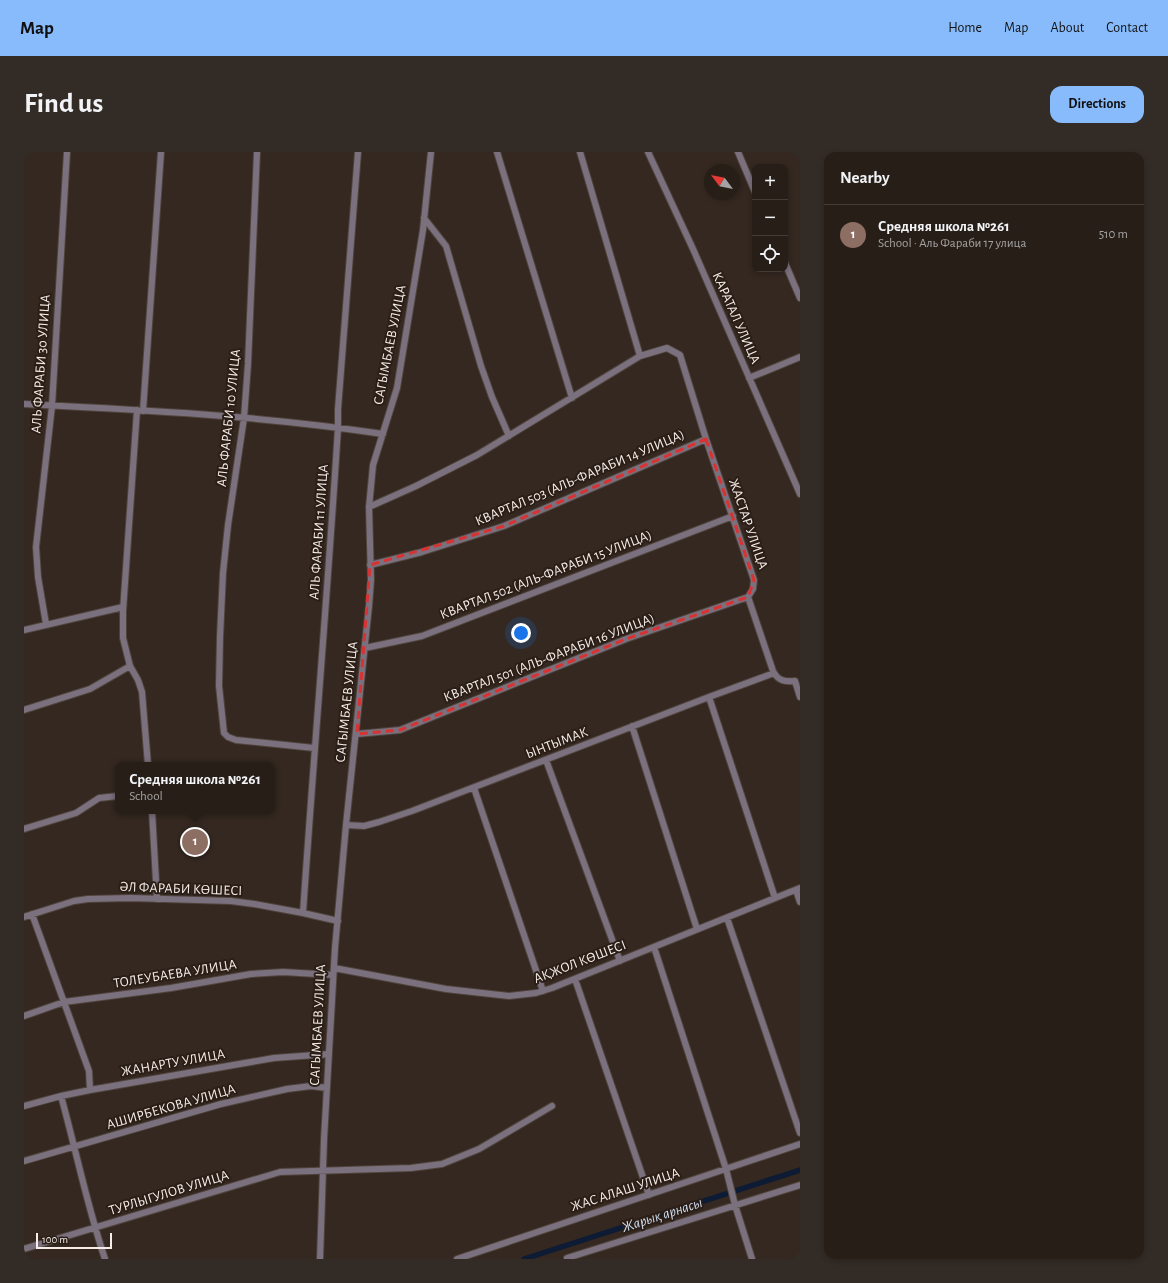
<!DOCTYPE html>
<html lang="en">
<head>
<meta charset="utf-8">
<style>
	:root { --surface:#271e18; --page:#332b25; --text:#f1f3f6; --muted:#a4a2a2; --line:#433c37; --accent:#88bbfc }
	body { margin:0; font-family:"Alegreya Sans",sans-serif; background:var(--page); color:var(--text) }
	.controls { position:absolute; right:12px; top:12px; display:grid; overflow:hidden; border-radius:8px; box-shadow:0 2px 6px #0003 }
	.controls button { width:36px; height:36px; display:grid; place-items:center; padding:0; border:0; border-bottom:1px solid var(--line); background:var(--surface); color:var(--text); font:20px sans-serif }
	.compass { position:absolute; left:680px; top:12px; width:36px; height:36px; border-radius:50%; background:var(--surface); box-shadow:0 2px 6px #0003; rotate:302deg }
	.scale { position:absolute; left:12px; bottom:10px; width:76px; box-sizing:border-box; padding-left:4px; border:2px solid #f6ede8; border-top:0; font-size:11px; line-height:14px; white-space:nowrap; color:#f6ede8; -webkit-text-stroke:3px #2a1e16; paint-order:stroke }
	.you { position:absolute; left:497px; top:481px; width:14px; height:14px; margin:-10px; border:3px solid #fff; border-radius:50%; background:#1a73e8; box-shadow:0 0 0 6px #1a73e833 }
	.badge { display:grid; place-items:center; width:26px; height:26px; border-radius:50%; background:var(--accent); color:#fff; font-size:13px; font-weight:700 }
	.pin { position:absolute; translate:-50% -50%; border:2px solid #fff; box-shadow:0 1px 4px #0006 }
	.popup { position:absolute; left:91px; top:610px; width:160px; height:52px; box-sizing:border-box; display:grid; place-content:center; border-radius:8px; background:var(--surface); filter:drop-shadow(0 1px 3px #0005); font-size:13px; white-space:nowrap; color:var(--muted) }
	.popup b { font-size:15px; color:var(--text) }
	.popup::after { content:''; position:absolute; left:50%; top:100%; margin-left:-8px; border:8px solid transparent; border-top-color:var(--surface) }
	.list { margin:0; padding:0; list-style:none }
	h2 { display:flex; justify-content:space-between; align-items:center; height:52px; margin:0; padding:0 16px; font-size:17px }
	h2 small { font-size:13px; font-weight:400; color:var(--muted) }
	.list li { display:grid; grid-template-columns:26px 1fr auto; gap:12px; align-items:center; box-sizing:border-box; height:60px; padding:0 16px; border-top:1px solid var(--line) }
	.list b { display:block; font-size:15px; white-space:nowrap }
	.list p { margin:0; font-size:13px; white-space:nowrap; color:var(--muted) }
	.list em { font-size:13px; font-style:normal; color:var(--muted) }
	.icon { flex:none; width:22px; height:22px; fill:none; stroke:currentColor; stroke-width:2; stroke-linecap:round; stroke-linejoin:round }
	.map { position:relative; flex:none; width:776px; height:1107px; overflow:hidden; border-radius:12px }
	header { display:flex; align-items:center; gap:24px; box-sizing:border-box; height:56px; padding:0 20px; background:var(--accent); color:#111 }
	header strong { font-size:19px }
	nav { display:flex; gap:22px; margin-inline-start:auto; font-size:14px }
	.intro { display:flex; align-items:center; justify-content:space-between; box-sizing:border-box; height:96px; padding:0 24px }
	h1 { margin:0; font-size:28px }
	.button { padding:10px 18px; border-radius:12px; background:var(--accent); color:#111; font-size:14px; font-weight:700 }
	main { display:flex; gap:24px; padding:0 24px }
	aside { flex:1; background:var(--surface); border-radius:12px; box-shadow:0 2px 6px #0003 }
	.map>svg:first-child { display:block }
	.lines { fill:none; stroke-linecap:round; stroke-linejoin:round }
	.canal { stroke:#0d1c34; stroke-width:5.5 }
	.minor-casing { stroke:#4f443c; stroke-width:8 }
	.minor { stroke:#7b707d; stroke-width:6 }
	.marked { fill:none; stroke:#d83232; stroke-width:3; stroke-dasharray:8 5; stroke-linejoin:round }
	.labels { text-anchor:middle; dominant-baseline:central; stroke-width:4; stroke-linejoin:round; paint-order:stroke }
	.street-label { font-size:14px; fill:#f6ede8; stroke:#2a1e16 }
	.water-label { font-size:15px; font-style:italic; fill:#d2dff4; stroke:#2a1e16 }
</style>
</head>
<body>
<header>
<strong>Map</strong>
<nav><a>Home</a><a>Map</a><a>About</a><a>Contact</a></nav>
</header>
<div class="intro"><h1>Find us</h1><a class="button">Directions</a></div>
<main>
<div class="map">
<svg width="776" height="1107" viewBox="0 0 776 1107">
	<rect width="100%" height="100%" fill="#342820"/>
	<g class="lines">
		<path class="canal" d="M500,1107L776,1018"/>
		<g class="minor-casing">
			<path id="minor" d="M233,0L224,212L220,266L204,373L199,421L196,485L195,534L200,581L204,585L212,588L290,596
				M473,0L548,246
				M556,0L616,204
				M624,0L669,97L776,342
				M714,0L731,40
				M400,66L422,94L457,214L468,245L485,284
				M761,111L776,146
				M725,226L776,205
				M0,252C120,258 240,264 359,282
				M119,259L137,0
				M345,355L392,334L453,303L616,204L643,196L656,203L682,287L730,428L729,437L724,445L749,519C754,529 761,530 771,529L776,545
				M346,413L398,400L480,374L682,287
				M22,472L14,425L12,395L28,254L43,0
				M0,478L99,455
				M341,496L398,484L709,364
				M106,514L114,528L118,540L124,613
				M685,545L751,746
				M0,558L66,537L106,514L99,486V459L113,258
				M608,574L673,777
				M333,582L376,578L602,487L724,445
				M522,608L596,809
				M450,636L519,839
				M128,659L133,747
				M322,673L340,674L355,670L388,659L685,545L750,521
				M0,677L52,661L75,646L94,644
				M772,738L776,750
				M279,761C290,599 304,437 314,276V257L334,0
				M8,762L65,919L66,938
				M0,765L50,749L64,747L107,746L207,749L230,752L279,761L314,769
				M703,766L776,981
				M630,795L702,1017L711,1053L728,1107
				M310,816L422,837L485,844L512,841L528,836L776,736
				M551,827L625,1043
				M0,864L40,850L147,836L227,822L259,820L309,823
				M37,944C52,998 63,1054 81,1107
				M0,954L37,944L66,938L250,906L305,902
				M0,1009L197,952L263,937L287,934L303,936
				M0,1097L256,1020L387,1016L418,1012L455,997L528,954
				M543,1106L776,1033
				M296,1107L300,987L311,796L322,673L345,454L347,428L345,355L349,313L373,236L399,78L407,0
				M433,1107L776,992"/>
		</g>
		<use href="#minor" class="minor"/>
	</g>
	<path class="marked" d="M682,287L730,428L724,445L602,487L376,578L333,582L346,413L480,374Z"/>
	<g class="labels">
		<g class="street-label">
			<text transform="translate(712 166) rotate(66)">КАРАТАЛ УЛИЦА</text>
			<text transform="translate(366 193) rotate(-79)">САГЫМБАЕВ УЛИЦА</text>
			<text transform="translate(17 212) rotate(-86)">АЛЬ ФАРАБИ 30 УЛИЦА</text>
			<text transform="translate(205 266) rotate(-84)">АЛЬ ФАРАБИ 10 УЛИЦА</text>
			<text transform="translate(556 326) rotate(-23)">КВАРТАЛ 503 (АЛЬ-ФАРАБИ 14 УЛИЦА)</text>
			<text transform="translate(724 372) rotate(71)">ЖАСТАР УЛИЦА</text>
			<text transform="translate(295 380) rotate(-86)">АЛЬ ФАРАБИ 11 УЛИЦА</text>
			<text transform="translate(522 423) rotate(-21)">КВАРТАЛ 502 (АЛЬ-ФАРАБИ 15 УЛИЦА)</text>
			<text transform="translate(525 506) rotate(-21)">КВАРТАЛ 501 (АЛЬ-ФАРАБИ 16 УЛИЦА)</text>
			<text transform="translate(323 550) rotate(-84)">САГЫМБАЕВ УЛИЦА</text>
			<text transform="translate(533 591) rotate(-21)">ЫНТЫМАК</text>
			<text transform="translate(157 737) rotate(2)">ӘЛ ФАРАБИ КӨШЕСІ</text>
			<text transform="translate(556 810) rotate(-21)">АҚЖОЛ КӨШЕСІ</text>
			<text transform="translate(151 822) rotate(-9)">ТОЛЕУБАЕВА УЛИЦА</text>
			<text transform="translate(294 873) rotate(-87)">САГЫМБАЕВ УЛИЦА</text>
			<text transform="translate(149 911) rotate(-10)">ЖАНАРТУ УЛИЦА</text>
			<text transform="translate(147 955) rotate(-16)">АШИРБЕКОВА УЛИЦА</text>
			<text transform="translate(601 1038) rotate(-18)">ЖАС АЛАШ УЛИЦА</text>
			<text transform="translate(145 1041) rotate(-17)">ТУРЛЫГУЛОВ УЛИЦА</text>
		</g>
		<g class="water-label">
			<text transform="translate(638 1063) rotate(-18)">Жарық арнасы</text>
		</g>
	</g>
</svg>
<div class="controls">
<button>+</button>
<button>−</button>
<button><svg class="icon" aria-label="locate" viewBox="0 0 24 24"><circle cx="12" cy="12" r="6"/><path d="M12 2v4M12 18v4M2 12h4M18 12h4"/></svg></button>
</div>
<svg class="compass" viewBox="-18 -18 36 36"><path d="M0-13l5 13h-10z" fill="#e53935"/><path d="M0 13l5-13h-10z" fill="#a4a2a2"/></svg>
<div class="scale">100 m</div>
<div class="you"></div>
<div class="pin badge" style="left:171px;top:690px;background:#8d6e63">1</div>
<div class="popup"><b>Средняя школа №261</b>School</div>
</div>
<aside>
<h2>Nearby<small></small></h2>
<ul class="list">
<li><span class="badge" style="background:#8d6e63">1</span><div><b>Средняя школа №261</b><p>School · Аль Фараби 17 улица</p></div><em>510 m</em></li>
</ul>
</aside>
</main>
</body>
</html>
